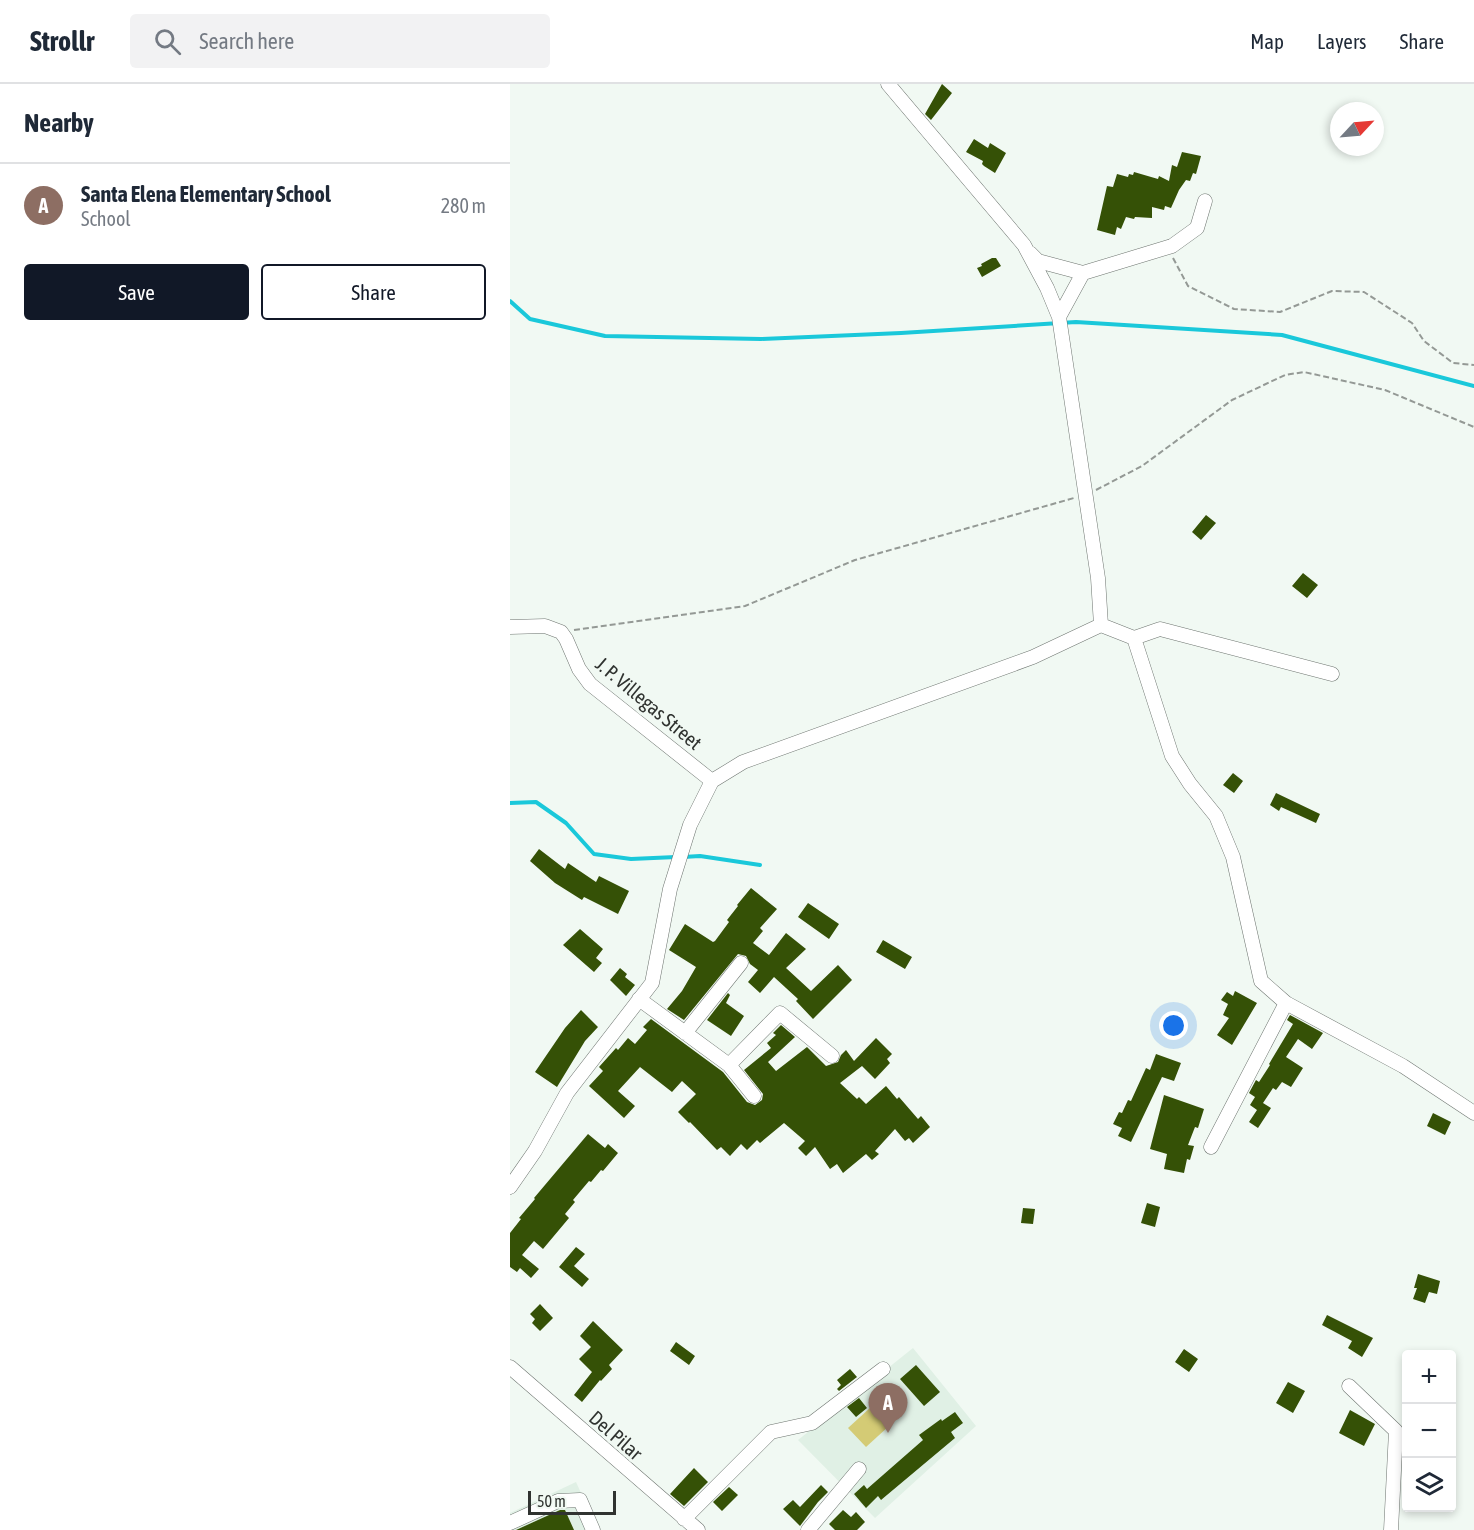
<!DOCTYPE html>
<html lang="en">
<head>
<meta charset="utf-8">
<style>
	:root { --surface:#fff; --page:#f2f2f3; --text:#1f2937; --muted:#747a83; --line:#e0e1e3; --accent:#111827 }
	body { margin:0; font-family:"Asap Condensed",sans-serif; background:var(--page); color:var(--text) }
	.controls { position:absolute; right:18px; bottom:18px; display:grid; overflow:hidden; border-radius:6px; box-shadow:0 3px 9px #0003 }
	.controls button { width:54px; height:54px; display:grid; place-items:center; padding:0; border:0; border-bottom:2px solid var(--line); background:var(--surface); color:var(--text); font:30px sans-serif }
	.compass { position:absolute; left:820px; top:18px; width:54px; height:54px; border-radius:50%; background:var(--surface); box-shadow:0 3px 9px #0003; rotate:64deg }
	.scale { position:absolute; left:18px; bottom:15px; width:88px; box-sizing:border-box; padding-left:6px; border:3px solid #303330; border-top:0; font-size:16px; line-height:21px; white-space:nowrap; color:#303330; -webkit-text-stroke:4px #f1f9f3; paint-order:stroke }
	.you { position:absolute; left:664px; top:942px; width:21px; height:21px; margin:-15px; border:4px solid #fff; border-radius:50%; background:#1a73e8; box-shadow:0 0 0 9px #1a73e833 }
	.badge { display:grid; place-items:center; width:39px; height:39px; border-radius:50%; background:var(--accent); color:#fff; font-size:20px; font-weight:700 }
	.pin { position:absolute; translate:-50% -50px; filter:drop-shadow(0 2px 3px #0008) }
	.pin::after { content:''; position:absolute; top:32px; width:21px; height:18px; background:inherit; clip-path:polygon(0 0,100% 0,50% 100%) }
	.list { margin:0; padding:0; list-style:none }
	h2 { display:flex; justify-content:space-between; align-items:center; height:78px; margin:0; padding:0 24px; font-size:26px }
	h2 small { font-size:20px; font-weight:400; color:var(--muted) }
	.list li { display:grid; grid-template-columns:39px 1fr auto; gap:18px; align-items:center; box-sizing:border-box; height:84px; padding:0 24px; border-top:2px solid var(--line) }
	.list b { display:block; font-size:22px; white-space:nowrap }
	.list p { margin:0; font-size:20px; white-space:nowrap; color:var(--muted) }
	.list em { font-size:20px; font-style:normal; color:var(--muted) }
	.actions { display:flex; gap:12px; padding:18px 24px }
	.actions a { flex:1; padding:14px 0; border:2px solid var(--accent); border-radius:6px; text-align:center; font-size:21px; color:var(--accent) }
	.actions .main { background:var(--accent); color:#fff }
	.icon { flex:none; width:33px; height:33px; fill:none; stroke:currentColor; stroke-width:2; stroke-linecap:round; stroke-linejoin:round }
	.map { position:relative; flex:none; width:964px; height:1446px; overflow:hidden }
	header { display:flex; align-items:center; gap:36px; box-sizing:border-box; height:84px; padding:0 30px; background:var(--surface); border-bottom:2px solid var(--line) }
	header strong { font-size:28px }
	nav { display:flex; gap:33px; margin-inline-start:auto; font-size:21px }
	.search { width:420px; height:54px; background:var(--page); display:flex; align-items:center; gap:15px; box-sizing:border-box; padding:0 21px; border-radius:6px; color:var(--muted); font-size:22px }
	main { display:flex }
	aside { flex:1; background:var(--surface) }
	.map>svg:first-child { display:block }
	.built { fill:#e0f0e5 }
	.green { fill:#d4cb75 }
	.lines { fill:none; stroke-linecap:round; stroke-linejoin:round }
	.stream { stroke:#1ac8da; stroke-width:4 }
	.building { fill:#355106 }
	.minor-casing { stroke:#6e7570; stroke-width:15 }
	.path { stroke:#949995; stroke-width:2; stroke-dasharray:6 3; stroke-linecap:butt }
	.minor { stroke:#fff; stroke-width:14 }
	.labels { text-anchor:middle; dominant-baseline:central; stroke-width:6; stroke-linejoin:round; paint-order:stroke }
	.street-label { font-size:20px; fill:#303330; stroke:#f1f9f3 }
</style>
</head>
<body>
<header>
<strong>Strollr</strong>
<div class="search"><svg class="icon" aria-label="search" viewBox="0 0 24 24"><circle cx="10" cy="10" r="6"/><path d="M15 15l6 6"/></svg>Search here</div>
<nav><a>Map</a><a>Layers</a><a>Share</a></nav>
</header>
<main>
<aside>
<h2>Nearby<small></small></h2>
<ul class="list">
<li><span class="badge" style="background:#8d6e63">A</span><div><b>Santa Elena Elementary School</b><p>School</p></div><em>280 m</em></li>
</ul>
<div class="actions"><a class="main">Save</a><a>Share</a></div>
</aside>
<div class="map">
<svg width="964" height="1446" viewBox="0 0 964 1446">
	<rect width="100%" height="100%" fill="#f1f9f3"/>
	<path class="built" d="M403,1264L466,1342L365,1434L288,1356Z
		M66,1398L88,1446H0V1429Z"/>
	<path class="green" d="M372,1313L390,1332L356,1363L338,1344Z"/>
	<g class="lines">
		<path class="stream" d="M0,217L20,235L95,252L251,255L391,249L566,238L772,251L964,302
			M0,719L26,718L56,739L84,770L121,775L166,773
			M173,773L190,772L250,781"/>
	</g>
	<path class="building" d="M432,0L442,9L421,36L415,30Z
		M464,55L478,64L480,59L496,69L485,89L474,82L472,80L473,77L456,68Z
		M672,68L691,72L686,90L683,89L680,97L676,96L669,106L661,124L655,122L654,126L642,123V134L625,133L624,135L616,133L611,145L607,143L605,151L587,146L597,102L603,103L607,90L618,93L619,90L623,91L624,88L648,95L649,92L659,97L662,81L667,83Z
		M482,174H486L491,182L472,193L467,184L472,182L471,180Z
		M696,431L706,439L691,456L682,448Z
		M793,489L808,501L797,514L782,502Z
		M723,689L733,697L724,709L713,701Z
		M766,709L810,730L806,739L771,723L769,727L760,721Z
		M29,765L55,785L58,779L86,798L89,792L119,807L108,830L74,813L72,816L45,799L20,777Z
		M241,804L267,825L250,844L253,847L243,859L259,871L276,849L296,865L276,884L301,907L328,881L342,896L303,935L286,917L288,915L264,893L250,909L238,898L248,886L240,880L236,872L228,870L174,936L157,925L172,907L186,883L159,866L175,840L203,858L205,857L219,838L217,836L228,822L227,821Z
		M298,819L329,840L319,855L288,833Z
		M70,845L93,865L86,874L92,879L84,888L53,861Z
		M373,856L402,873L395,885L366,868Z
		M110,884L117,890L115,893L125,901L116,912L100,896Z
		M725,907L747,919L722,961L707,951L719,934L713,931L718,920L711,916L717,908L723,912Z
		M218,909L220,911L216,919L234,932L221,952L197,936Z
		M71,926L88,943L75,957L47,1003L25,988L55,944Z
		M780,931L813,949L802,965L788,955L776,973L793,984L781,1003L772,998L766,1006L763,1004L753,1019L761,1024L748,1044L739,1038L747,1026L740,1021L745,1013L739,1009L746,996L749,998L760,981L759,980L783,940L777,936Z
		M141,935L213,988L237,1018L245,1021L252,1016L253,1010L234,986L261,964L257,959L266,951L263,949L271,941L285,953L258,978L266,987L297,963L316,982L328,978L331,971L336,966L344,977L366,954L382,970L377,975L380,979L365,995L352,982L330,999L347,1015L349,1013L356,1020L376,1002L387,1015L389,1013L408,1035L411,1032L420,1043L403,1059L399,1054L395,1057L385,1045L365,1067L369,1070L362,1076L356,1070L333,1089L327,1080L320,1085L305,1063L296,1072L288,1064L295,1057L274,1039L250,1059L247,1056L237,1066L231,1060L220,1072L211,1063L207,1066L180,1038L179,1039L168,1028L186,1010L172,997L162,1008L130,983L108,1007L125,1022L114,1034L79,1002L93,987L89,983L106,964L108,966L118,954L125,960L137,946L133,943Z
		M646,970L671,979L664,997L652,993L621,1058L608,1052L612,1044L603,1040L609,1028L612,1029L618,1016L621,1017L636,984L640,986Z
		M654,1011L694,1025L688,1044L685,1043L678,1061L684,1062L680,1076L677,1075L674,1089L654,1085L657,1070L640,1065Z
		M923,1029L941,1038L935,1051L917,1042Z
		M78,1050L95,1064L98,1060L108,1069L93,1087L91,1086L81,1098L79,1097L63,1116L65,1118L55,1130L59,1134L33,1165L24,1157L12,1171L29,1185L21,1194L10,1184L7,1188L0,1183V1149L11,1135L9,1134L25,1115L24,1114Z
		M637,1119L650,1123L645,1143L631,1139Z
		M513,1124L525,1125L523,1140L511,1139Z
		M66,1163L75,1170L64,1182L79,1195L72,1203L49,1183Z
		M908,1190L930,1197L927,1210L919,1208L915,1219L903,1215L907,1204H904Z
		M30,1220L43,1234L30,1247L22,1239L25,1235L20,1230Z
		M817,1231L863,1254L852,1273L838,1264L842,1257L812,1241Z
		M83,1237L113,1266L99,1281L102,1285L91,1297L90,1296L72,1318L64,1311L82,1288L69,1275L81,1263L70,1252Z
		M166,1258L185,1272L179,1281L160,1267Z
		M674,1265L688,1275L679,1288L665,1278Z
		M406,1281L430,1308L414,1322L390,1295Z
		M340,1285L347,1293L329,1307L327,1305L331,1301L327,1296Z
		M778,1298L795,1307L783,1329L766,1319Z
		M349,1314L357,1324L346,1333L337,1323Z
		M840,1326L865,1340L854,1362L829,1349Z
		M445,1328L453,1339L441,1348L445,1354L371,1416L368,1412L356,1424L344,1410L354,1401L357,1405L413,1356L409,1351L431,1335L432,1337Z
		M184,1384L198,1398L174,1422L160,1410Z
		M311,1401L318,1408L308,1418L290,1442L273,1425L283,1416L290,1423Z
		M219,1403L228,1411L212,1427L203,1418Z
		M50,1426H55L64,1446H6Z
		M333,1426L341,1433L346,1428L355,1438L347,1446H325L319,1440Z"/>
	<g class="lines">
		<g class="minor-casing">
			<path id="minor" d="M378,0L514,161L537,204L549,233L588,494L591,541
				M520,169L528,177L573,189
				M549,233L573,189L662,162L687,144L695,117
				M0,543L35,542L51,548L56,555L69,585L80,600L202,697
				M624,554L650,545L822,590
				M129,915L219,981L244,1012
				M175,949L231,879
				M219,981L270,929L322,972
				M701,1063L776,919
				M0,1103L25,1067L57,1009L142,899L160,805L180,741L202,697L233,678L523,573L591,541L624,554L662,672L680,700L706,732L723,773L751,897L776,919L893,982L964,1029
				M0,1283L188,1446
				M839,1302L886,1347L881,1446
				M174,1435L261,1348L302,1339L373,1285
				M0,1439L48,1417L70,1416L83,1446
				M298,1446L349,1385"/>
		</g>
		<path class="path" d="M663,174L678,202L724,225L770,228L822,207L854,208L902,239L914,257L943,279L964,281
			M586,406L632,382L722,316L775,291L794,288L875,306L964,343
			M64,546L235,522L345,476L564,414"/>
		<use href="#minor" class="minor"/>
	</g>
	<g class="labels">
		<g class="street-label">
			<text transform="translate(139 619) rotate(40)">J. P. Villegas Street</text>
			<text transform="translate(106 1351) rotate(41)">Del Pilar</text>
		</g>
	</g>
</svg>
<div class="controls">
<button>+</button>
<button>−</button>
<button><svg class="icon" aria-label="layers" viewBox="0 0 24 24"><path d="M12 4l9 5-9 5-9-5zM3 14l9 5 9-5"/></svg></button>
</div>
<svg class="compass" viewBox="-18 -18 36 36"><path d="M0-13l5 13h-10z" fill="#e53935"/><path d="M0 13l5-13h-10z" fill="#747a83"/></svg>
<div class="scale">50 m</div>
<div class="you"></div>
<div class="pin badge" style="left:378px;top:1349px;background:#8d6e63">A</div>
</div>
</main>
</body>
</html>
